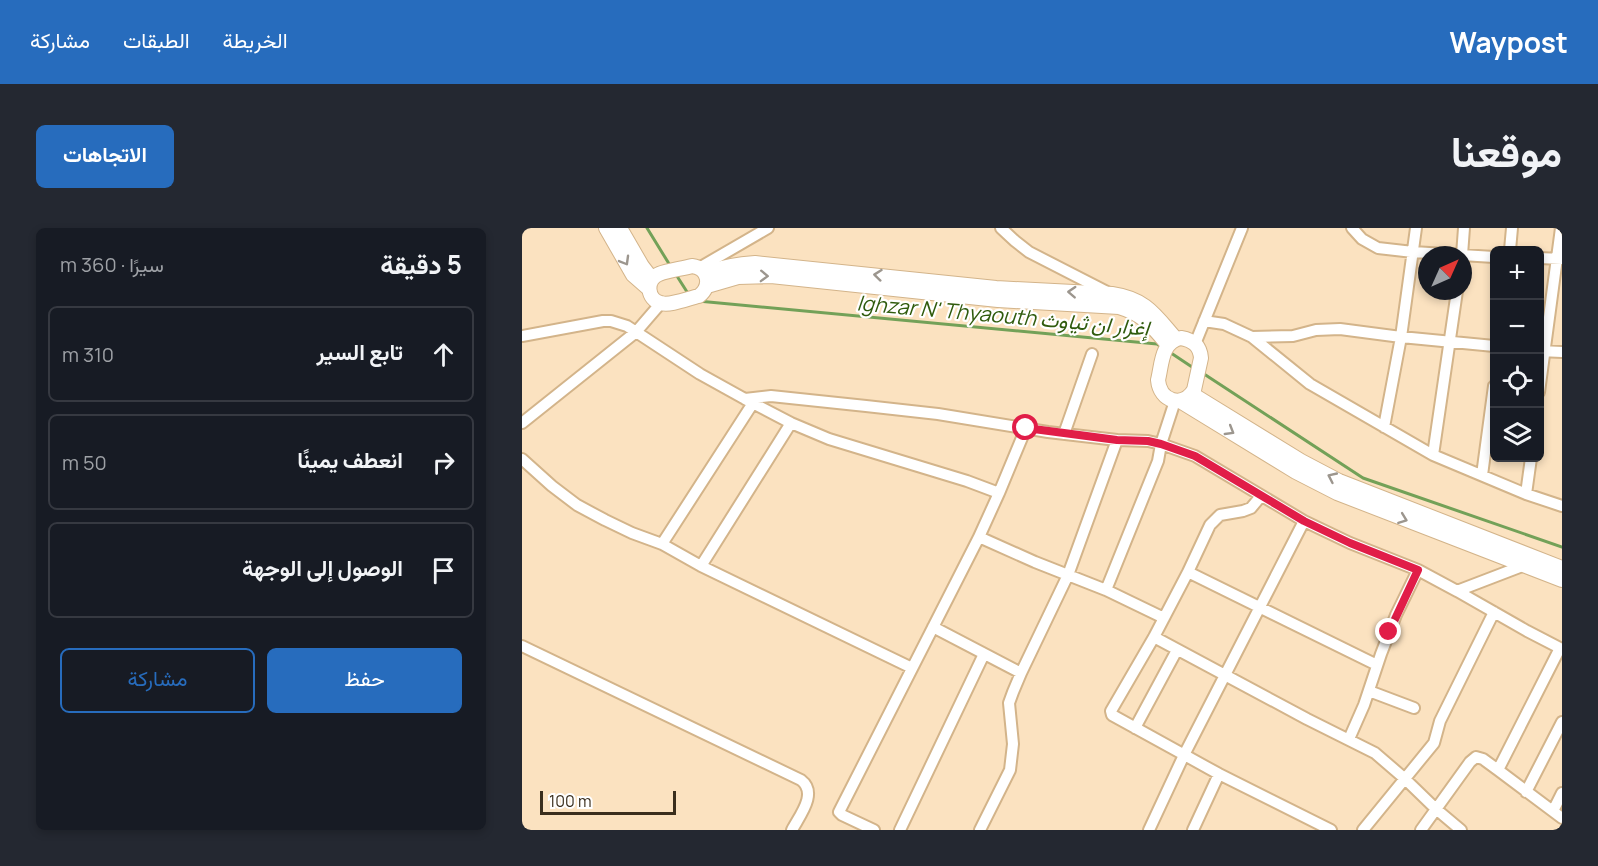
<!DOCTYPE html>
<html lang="ar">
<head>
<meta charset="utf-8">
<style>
	:root { --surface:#171b24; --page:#242831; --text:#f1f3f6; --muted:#9ea1a6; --line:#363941; --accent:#276cbd }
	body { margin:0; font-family:Manrope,Vazirmatn,sans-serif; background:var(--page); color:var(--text); direction:rtl }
	.controls { position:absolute; right:18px; top:18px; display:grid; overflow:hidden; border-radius:9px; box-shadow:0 3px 9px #0003 }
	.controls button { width:54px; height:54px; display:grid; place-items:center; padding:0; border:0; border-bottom:2px solid var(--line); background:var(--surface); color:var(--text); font:30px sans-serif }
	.compass { position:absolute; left:896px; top:18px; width:54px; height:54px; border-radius:50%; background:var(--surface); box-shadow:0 3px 9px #0003; rotate:45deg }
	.scale { position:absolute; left:18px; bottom:15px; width:136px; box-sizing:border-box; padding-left:6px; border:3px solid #3a2e1d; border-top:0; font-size:16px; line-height:21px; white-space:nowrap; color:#3a2e1d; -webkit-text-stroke:4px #fff; paint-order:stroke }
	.stop { position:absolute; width:18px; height:18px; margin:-14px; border:4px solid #e11d48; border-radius:50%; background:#fff }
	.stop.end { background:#e11d48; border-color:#fff; box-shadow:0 2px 6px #0008 }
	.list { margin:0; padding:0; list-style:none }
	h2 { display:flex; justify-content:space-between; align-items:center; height:78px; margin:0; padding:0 24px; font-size:26px }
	h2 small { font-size:20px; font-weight:400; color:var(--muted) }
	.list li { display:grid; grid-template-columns:39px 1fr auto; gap:18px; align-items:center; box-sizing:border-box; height:96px; margin:0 12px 12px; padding:0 12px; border:2px solid var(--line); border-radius:9px }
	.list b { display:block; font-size:22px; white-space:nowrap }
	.list em { font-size:20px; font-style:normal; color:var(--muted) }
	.actions { display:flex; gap:12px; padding:18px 24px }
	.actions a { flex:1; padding:14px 0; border:2px solid var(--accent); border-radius:9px; text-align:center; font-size:21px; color:var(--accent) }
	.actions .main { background:var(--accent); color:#fff }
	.icon { flex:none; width:33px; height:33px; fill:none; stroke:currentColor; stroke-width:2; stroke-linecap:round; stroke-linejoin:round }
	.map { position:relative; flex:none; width:1040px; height:602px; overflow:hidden; direction:ltr; border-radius:9px }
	header { display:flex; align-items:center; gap:36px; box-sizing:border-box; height:84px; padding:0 30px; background:var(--accent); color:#fff }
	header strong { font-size:28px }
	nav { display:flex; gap:33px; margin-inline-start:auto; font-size:21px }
	.intro { display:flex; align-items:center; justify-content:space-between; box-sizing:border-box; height:144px; padding:0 36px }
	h1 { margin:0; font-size:42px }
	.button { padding:15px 27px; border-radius:9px; background:var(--accent); color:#fff; font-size:21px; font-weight:700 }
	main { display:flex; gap:36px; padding:0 36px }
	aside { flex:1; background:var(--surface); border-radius:9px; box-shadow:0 3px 9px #0003 }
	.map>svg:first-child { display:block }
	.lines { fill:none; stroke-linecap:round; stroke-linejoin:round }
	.stream { stroke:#73a158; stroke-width:3 }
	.minor-casing { stroke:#d3b48a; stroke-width:14 }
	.tertiary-casing { stroke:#d3b48a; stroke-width:16 }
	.minor { stroke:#fff; stroke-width:10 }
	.tertiary { stroke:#fff; stroke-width:14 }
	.oneway { stroke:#9c968e }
	.route { stroke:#e11d48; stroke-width:8 }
	.labels { text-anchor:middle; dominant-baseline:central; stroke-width:4.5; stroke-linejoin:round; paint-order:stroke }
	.water-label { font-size:21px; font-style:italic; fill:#305b0d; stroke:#fff }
</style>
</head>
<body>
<header>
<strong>Waypost</strong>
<nav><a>الخريطة</a><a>الطبقات</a><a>مشاركة</a></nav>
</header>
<div class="intro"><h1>موقعنا</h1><a class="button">الاتجاهات</a></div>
<main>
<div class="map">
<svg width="1040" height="602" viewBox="0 0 1040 602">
	<rect width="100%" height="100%" fill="#fbe2c0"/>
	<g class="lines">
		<path class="stream" d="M125,0L149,39
			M153,45L167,67
			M176,73L635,116L641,120
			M646,123L673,141
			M679,144L841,250L1040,319"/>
		<g class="minor-casing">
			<path id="minor" d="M479,0L493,13L507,24L587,65
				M830,0L840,11L856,20L891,24L972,29
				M988,22L990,0
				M940,27L942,0
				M1017,30L1040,31
				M177,40L246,0
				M682,93L702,96L730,109L788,156L911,227L1004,266L1040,278
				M0,108L81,93H89L105,98L178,146L223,171L269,195L307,211L445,253L477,265L457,309L513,334L584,362L636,233L639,216L653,173
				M730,109L771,108L794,102L818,101L879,109L972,118
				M673,116L720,0
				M1018,123L1040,124
				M1017,164L1039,0
				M223,171L249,168L344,178L416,186L526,204L595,212L546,347L499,445L491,464L487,475L491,516L488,542L458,602
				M0,195L114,104L139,75
				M862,199L879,109L894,0
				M542,206L570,126
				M595,212L626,213L639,216L673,228L782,293L828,315L896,342L935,363L1003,337
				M911,227L935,63
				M0,231L30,258L55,277L83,292L110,305L140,316L179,338L390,440
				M960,247L972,158
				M477,265L504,200
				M1004,266L1009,230
				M739,268L729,280L721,283L698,287L688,297L666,344L632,409L589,483L590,487L697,546L809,602
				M140,316L231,175
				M179,338L269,195
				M666,344L855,437
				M584,362L642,390
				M935,363L1005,403L1040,421
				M411,399L499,445
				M632,409L785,491L853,525L882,550L914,581L939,602
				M0,418L279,552C296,565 278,587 270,602
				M847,463L892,480
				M613,500L655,422
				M827,511L842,477L859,426L874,387L896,342
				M976,542L1038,420
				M1004,564L1040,494
				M1031,583L1040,565
				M352,602L320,587L317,584L318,582L457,309
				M378,602L462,426
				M627,602L662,527L782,293
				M671,602L697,546
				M841,602L912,515L918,493L972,384
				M899,602L948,534L954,529L961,531L976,542L1040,590"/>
		</g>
		<g class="tertiary-casing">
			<path id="tertiary" d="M84,0L111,47L127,61
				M98,0L120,38L130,51
				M170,38C187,40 190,58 177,68C167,70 148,78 139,75C125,72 123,52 137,46C147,42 159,41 170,38Z
				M183,45C200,39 215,36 233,35L474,60L590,66C624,71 633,87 654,111
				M185,58L216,49L249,48L476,72L597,79C621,86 630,98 646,117
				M659,110C671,112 678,118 679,130L672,162C661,180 638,174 636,152C640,136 639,114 659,110Z
				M670,166L779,233L817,253L1040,340
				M658,173L774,244L815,265L1040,352"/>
		</g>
		<use href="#minor" class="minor"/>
		<use href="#tertiary" class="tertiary"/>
	</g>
	<defs><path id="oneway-chevron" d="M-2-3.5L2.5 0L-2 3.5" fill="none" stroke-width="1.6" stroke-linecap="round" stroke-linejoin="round" transform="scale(1.5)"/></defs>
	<g class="oneway">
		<use href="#oneway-chevron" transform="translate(103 33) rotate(60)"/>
		<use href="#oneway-chevron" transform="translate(356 47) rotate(-174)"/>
		<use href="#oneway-chevron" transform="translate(242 48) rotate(2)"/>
		<use href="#oneway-chevron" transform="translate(550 64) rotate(-177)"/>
		<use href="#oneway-chevron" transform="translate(708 203) rotate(31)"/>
		<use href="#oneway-chevron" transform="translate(810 249) rotate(-155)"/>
		<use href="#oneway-chevron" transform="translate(881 291) rotate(21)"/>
	</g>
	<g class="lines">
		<path class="route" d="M504,200L595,212L626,213L639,216L673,228L782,293L828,315L896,342L867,404"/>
	</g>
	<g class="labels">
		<g class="water-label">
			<text transform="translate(481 87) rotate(5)">Ighzar N' Thyaouth إغزار ان ثياوث</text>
		</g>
	</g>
</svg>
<div class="controls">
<button>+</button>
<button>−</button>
<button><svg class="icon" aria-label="locate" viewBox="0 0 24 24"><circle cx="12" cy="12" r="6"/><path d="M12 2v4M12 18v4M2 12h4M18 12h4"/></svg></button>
<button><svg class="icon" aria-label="layers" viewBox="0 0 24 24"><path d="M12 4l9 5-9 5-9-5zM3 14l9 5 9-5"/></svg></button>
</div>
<svg class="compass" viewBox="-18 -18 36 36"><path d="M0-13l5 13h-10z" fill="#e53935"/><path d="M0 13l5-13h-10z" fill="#9ea1a6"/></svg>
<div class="scale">100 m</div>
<div class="stop" style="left:504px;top:200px"></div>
<div class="stop end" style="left:867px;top:404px"></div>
</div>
<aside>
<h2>5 دقيقة<small>سيرًا · 360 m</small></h2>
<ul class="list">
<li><svg class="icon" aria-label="ahead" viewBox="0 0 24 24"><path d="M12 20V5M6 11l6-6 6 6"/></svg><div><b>تابع السير</b></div><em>310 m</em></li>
<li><svg class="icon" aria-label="right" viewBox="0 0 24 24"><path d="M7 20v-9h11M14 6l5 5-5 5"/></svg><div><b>انعطف يمينًا</b></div><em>50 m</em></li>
<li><svg class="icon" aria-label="arrive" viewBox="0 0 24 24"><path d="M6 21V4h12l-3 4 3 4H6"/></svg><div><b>الوصول إلى الوجهة</b></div></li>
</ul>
<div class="actions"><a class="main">حفظ</a><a>مشاركة</a></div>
</aside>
</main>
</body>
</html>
